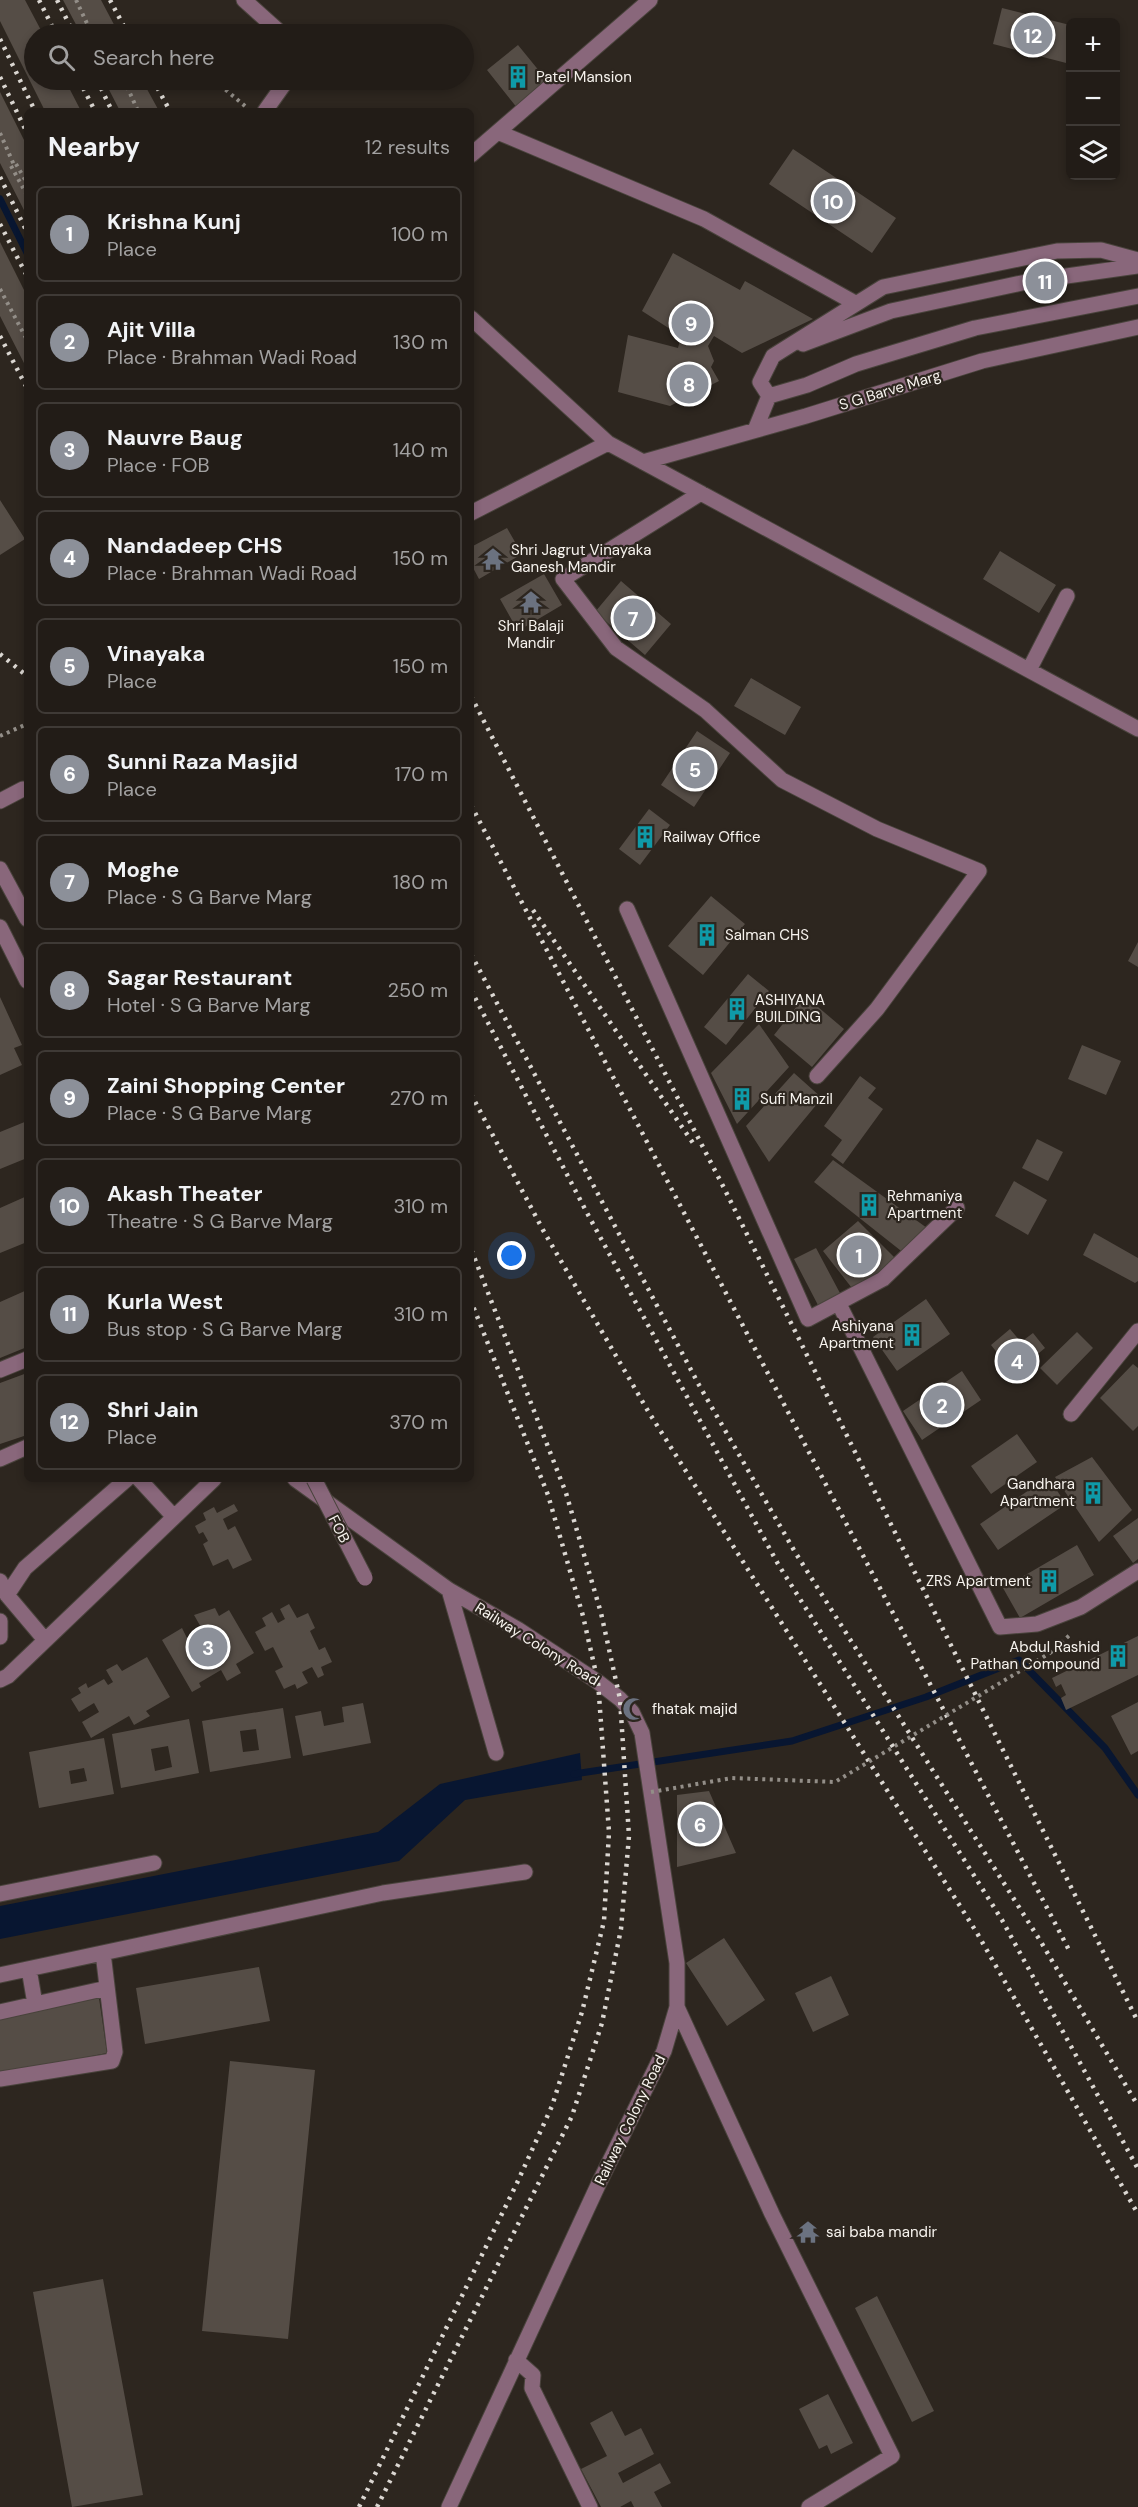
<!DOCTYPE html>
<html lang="en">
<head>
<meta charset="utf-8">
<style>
	:root { --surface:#221c17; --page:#2e2924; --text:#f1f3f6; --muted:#a2a1a1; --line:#3f3a36; --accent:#8c9099 }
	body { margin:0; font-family:"DM Sans",sans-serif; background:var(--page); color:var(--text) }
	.controls { position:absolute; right:18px; top:18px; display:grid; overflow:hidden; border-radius:9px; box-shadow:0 3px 9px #0003 }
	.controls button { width:54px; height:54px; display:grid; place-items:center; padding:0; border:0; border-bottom:2px solid var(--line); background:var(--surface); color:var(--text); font:30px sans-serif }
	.you { position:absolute; left:512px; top:1256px; width:21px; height:21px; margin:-15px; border:4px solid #fff; border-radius:50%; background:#1a73e8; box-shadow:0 0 0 9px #1a73e833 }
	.badge { display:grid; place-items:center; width:39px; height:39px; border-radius:50%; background:var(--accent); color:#fff; font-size:20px; font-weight:700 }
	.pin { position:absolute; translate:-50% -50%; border:3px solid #fff; box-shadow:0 2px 6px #0006 }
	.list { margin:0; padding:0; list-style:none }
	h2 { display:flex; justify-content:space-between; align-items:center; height:78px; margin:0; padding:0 24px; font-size:26px }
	h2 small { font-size:20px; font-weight:400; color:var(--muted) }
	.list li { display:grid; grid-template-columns:39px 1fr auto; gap:18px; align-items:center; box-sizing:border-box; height:96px; margin:0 12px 12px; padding:0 12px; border:2px solid var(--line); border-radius:9px }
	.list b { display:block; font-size:22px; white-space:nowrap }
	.list p { margin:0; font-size:20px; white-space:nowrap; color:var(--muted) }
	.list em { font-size:20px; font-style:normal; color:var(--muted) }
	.icon { flex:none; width:33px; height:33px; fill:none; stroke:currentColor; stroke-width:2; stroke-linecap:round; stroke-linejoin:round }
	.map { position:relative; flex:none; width:1138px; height:2507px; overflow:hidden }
	.search { position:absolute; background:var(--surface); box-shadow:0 3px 9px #0003; left:24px; top:24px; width:450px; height:66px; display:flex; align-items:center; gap:15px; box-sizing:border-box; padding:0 21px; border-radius:33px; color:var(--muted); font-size:22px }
	.panel { position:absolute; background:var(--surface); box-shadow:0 3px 9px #0003; left:24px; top:108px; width:450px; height:1374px; border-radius:9px }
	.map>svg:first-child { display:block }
	.water { fill:#081631 }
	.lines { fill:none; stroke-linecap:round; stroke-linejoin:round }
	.stream { stroke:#081631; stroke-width:7 }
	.building { fill:#554d46; fill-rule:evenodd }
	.minor-casing { stroke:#49433c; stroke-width:17 }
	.path { stroke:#938e88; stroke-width:4; stroke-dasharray:3 4.5; stroke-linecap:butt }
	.minor { stroke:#89677b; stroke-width:15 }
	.rail { stroke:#dbd7d2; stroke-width:4.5; stroke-dasharray:3 6; stroke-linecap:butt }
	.minor-bridge-casing { stroke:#49433c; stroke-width:17; stroke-linecap:butt }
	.path-bridge { stroke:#938e88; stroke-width:4; stroke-dasharray:3 4.5; stroke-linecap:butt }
	.minor-bridge { stroke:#89677b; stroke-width:15 }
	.labels { text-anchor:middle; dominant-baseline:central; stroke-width:4.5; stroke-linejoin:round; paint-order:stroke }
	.poi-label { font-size:15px; fill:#f7f3ee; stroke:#2d261f; text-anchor:start }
	.street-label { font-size:15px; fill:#f7f3ee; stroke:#2d261f }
</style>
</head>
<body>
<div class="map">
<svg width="1138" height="2507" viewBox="0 0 1138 2507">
	<rect width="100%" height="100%" fill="#2d261f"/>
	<path class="water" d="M580,1753L582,1780L465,1800L399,1861L0,1939V1906L378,1832L440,1784Z"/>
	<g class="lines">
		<path class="stream" d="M0,199L27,253
			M574,1774L792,1741L926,1697L1019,1660L1105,1748L1138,1795"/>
	</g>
	<path class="building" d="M0,0H25L43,34H34V80H65L81,111H45L0,21Z
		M63,0H101L119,34H81Z
		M1002,8L1070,25V64L993,44Z
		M518,45L549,83L518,109L487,70Z
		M104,80H142L159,111H120Z
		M0,92L27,146V216L0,163Z
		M793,149L896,218L872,253L769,184Z
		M0,242L27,296V369L0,316Z
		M673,253L740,290L745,281L813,319L742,353L714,336L708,346L714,361L711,367L719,381L670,406L618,392L628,335L678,348L681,336L642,311Z
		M0,500L25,539L0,555Z
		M507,528L522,554L479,579L471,564V547Z
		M1000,551L1056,585L1039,613L983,579Z
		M544,574L562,605L518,631L500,599Z
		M621,581L671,624L645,655L595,612Z
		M751,678L801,707L785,735L734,706Z
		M697,731L730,753L694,807L661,785Z
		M649,809L670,825L640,865L619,849Z
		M711,896L745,924L703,975L668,946Z
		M1138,942V967L1128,961Z
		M748,974L769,991L726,1045L704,1027Z
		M805,996L844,1029L812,1067L774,1035Z
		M0,997L22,1045L14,1048L22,1065L0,1075Z
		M759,1024L789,1067L737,1124L711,1073Z
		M1082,1045L1121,1061L1106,1095L1068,1079Z
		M794,1073L822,1098L769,1162L746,1126Z
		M860,1076L876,1088L868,1098L883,1109L843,1164L831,1155L842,1140L824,1126Z
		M27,1121V1158L0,1169V1132Z
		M1037,1139L1063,1152L1048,1181L1022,1168Z
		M833,1160L927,1228L905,1254L814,1182Z
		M1014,1181L1047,1200L1028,1235L995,1216Z
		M27,1196V1242L0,1253V1208Z
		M858,1221L897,1260L855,1292L823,1251Z
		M1094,1233L1138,1258V1281L1135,1283L1083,1255Z
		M816,1248L841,1295L819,1307L794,1259Z
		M27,1290V1347L0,1358V1302Z
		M926,1299L950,1334L897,1371L873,1337Z
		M1010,1329L1021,1342L1033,1333L1045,1348L1014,1374L991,1345Z
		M1077,1332L1093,1348L1057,1385L1040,1368Z
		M1133,1364L1138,1368V1426L1133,1431L1100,1398Z
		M962,1371L981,1400L922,1440L903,1411Z
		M27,1373V1435L0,1444V1383Z
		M1017,1434L1037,1462L991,1494L971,1466Z
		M1092,1457L1132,1510L1099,1542L1055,1477Z
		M1048,1477L1066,1504L998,1550L980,1524Z
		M234,1504L238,1511L223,1519L228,1530L235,1526L252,1560L233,1569L228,1559L213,1566L203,1544L208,1541L203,1532L199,1534L195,1526L206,1520L203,1513L214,1507L217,1513Z
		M1138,1518V1559L1133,1563L1113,1536Z
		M1077,1545L1094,1575L1020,1618L1003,1588Z
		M289,1604L297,1618L308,1613L315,1628L310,1631L319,1650L325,1647L332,1662L321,1667L324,1675L318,1678L312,1667L302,1672L308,1683L297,1689L295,1684L284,1689L275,1671L283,1667L273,1647L265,1651L255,1632L266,1626L262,1618L272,1612L278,1623L285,1619L280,1609Z
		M215,1608L219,1616L229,1610L254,1653L236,1664L241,1673L227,1681L221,1670L199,1683L201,1687L192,1692L162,1640L182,1628L187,1638L202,1629L194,1615Z
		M1138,1636V1675L1066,1710L1061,1698L1066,1695L1061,1684L1056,1687L1052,1678Z
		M147,1657L170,1697L146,1711L150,1716L134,1725L129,1716L91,1738L82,1722L99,1712L94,1703L79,1712L71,1699L81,1693L78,1688L86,1683L88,1688L104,1679L108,1685L113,1682L106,1670L117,1664L122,1671Z
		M1138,1702V1751L1131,1755L1111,1716Z
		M363,1703L371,1743L303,1756L295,1716L321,1711L324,1726L344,1722L342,1707Z
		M283,1708L291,1758L210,1772L202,1721ZM256,1729L259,1750L243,1752L240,1731Z
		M189,1719L199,1773L121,1788L112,1734ZM168,1746L172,1767L155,1771L151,1749Z
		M104,1738L114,1794L39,1808L29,1752ZM84,1768L87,1781L71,1784L69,1771Z
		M709,1791L736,1853L677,1867V1795Z
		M724,1938L765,2000L727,2026L686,1963Z
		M259,1967L270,2021L145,2044L136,1988Z
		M831,1976L849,2015L813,2032L795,1993Z
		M99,1998L107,2053L0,2074V2019Z
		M230,2061L315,2070L288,2339L202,2331Z
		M103,2279L143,2495L72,2507L33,2292Z
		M877,2296L934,2411L912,2422L855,2308Z
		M828,2394L853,2443L831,2454L827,2445L819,2449L799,2409Z
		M612,2411L625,2436L641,2428L654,2454L618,2473L623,2483L660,2463L671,2483L654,2492L662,2507H634L631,2501L620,2507H601L581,2469L607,2456L590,2423Z"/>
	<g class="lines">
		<g class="minor-casing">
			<path id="minor" d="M244,0L282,34
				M265,111L287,80
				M500,133L704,219L855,303
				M471,155L650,0
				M1138,260L1101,250L1057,251L883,287L773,356L760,382L769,396L807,385L856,364L975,328L1138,296
				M471,318L608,443L1138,729
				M803,344L891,311L1031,281L1138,266
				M755,430L769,396
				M643,462L806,416L982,361L1138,327
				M701,493L563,579L616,648L705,710L782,780L877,829L979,871L877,1009L817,1076
				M471,513L608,443
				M1029,670L1067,596
				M0,801L23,789
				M0,869L27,919
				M627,909L808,1319L883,1279L957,1208
				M0,927L27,981
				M839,1304L1000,1627L1037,1624L1081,1607L1138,1571
				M0,1370L27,1359
				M1071,1414L1138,1331
				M0,1459L27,1447
				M139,1479L174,1517
				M295,1479L449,1590L519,1630L598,1682L620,1699L632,1712L642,1733L677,1963V2007L664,2051L599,2183L449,2507
				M0,1581L7,1595L45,1640
				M449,1590L496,1753
				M7,1595L25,1568L127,1479
				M0,1621V1637
				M0,1680L8,1676L214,1479
				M0,1894L154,1863
				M29,1969L35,2004
				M0,1975L383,1893L525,1872
				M677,2007L772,2214L892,2456L809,2507
				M0,2012L107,1988
				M0,2079L112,2061L115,2052L103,1953
				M516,2360L533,2375L532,2388L590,2507"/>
		</g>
		<path class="path" d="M76,0L92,34
			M124,80L138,111
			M168,80L172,89
			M174,80L175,82
			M214,80L245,106
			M0,133L14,165
			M16,164L27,183
			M11,166L27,195
			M0,289L27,340
			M0,736L27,724
			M1050,1653L1072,1633"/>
		<use href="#minor" class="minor"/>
		<path class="rail" d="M39,0L56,34
			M57,0L74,34
			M110,0L128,34
			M0,39L35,111
			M0,77L27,133
			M79,80L95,111
			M97,80L112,111
			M153,80L170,111
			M0,177L27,232
			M0,224L27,276
			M0,336L27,388
			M0,654L27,676
			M471,696L724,1188L1138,2022
			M471,805L1069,1950
			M533,910L693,1143
			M471,954L699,1385L795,1552L1041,1942L1138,2106
			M471,990L586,1211L778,1564L1002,1920L1138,2169
			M471,1094L543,1230L648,1411L977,1933L1138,2214
			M359,2507L517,2183L552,2106L582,2012L604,1921L609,1832L598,1682L583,1616L548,1495L471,1301
			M377,2507L572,2116L602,2023L621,1929L629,1836L620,1699L601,1613L566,1493L471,1249"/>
		<g class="minor-bridge-casing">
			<path id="minor-bridge" d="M314,1479L365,1578"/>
		</g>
		<path class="path-bridge" d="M651,1792L732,1778L835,1782L1050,1653"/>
		<use href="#minor-bridge" class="minor-bridge"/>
	</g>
	<defs>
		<g id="building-bare" transform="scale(1.8)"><path d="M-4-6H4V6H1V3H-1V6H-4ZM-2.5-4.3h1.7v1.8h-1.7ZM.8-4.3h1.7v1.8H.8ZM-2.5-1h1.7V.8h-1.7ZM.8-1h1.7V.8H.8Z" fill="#0f9aa8" stroke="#2d261f" stroke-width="2.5" paint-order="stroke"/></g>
		<g id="temple-bare" transform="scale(1.8)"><path d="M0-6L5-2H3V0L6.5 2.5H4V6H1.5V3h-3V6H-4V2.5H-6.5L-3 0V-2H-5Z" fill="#6b7280" stroke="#2d261f" stroke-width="2.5" paint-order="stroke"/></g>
		<g id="mosque-bare" transform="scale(1.8)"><path d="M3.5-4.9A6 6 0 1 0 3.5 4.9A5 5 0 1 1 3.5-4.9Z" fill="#6b7280" stroke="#2d261f" stroke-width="2.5" paint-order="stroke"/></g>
	</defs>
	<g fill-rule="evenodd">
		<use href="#building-bare" x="518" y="77"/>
		<use href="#temple-bare" x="493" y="559"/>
		<use href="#temple-bare" x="531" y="602"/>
		<use href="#building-bare" x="645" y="837"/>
		<use href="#building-bare" x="707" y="935"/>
		<use href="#building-bare" x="737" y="1009"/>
		<use href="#building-bare" x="742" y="1099"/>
		<use href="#building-bare" x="869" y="1205"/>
		<use href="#building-bare" x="912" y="1335"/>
		<use href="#building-bare" x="1093" y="1493"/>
		<use href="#building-bare" x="1049" y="1581"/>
		<use href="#building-bare" x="1118" y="1656"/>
		<use href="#mosque-bare" x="634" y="1709"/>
		<use href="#temple-bare" x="808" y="2232"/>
	</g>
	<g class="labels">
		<g class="poi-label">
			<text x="536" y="77">Patel Mansion</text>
			<text x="511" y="550">Shri Jagrut Vinayaka<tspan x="511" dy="17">Ganesh Mandir</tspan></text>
			<text x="531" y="626" text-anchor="middle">Shri Balaji<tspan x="531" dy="17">Mandir</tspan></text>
			<text x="663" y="837">Railway Office</text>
			<text x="725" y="935">Salman CHS</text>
			<text x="755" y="1000">ASHIYANA<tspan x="755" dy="17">BUILDING</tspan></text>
			<text x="760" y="1099">Sufi Manzil</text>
			<text x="887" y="1196">Rehmaniya<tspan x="887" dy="17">Apartment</tspan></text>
			<text x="894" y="1326" text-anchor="end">Ashiyana<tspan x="894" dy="17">Apartment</tspan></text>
			<text x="1075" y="1484" text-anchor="end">Gandhara<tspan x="1075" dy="17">Apartment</tspan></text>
			<text x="1031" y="1581" text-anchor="end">ZRS Apartment</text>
			<text x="1100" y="1647" text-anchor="end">Abdul Rashid<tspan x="1100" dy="17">Pathan Compound</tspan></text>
			<text x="652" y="1709">fhatak majid</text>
			<text x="826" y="2232">sai baba mandir</text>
		</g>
		<g class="street-label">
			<text transform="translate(890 390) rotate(-17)">S G Barve Marg</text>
			<text transform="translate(339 1529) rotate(63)">FOB</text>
			<text transform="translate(537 1644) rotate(32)">Railway Colony Road</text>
			<text transform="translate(630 2120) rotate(-64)">Railway Colony Road</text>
		</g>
	</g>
</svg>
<div class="controls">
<button>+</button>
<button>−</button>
<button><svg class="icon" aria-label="layers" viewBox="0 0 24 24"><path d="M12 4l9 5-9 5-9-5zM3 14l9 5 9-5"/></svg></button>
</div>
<div class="you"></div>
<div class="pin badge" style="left:859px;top:1255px">1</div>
<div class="pin badge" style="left:942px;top:1405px">2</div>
<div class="pin badge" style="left:208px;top:1647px">3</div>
<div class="pin badge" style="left:1017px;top:1361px">4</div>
<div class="pin badge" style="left:695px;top:769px">5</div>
<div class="pin badge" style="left:700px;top:1824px">6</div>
<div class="pin badge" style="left:633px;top:618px">7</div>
<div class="pin badge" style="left:689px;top:384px">8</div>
<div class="pin badge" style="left:691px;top:323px">9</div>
<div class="pin badge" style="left:833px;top:201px">10</div>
<div class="pin badge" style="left:1045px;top:281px">11</div>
<div class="pin badge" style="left:1033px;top:35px">12</div>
<div class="search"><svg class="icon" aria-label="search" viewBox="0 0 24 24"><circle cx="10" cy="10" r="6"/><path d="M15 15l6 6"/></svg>Search here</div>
<section class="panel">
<h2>Nearby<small>12 results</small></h2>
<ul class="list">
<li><span class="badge">1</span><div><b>Krishna Kunj</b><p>Place</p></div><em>100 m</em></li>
<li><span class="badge">2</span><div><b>Ajit Villa</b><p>Place · Brahman Wadi Road</p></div><em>130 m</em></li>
<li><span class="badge">3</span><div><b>Nauvre Baug</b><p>Place · FOB</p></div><em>140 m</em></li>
<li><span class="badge">4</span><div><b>Nandadeep CHS</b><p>Place · Brahman Wadi Road</p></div><em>150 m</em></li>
<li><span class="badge">5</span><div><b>Vinayaka</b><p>Place</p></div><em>150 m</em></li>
<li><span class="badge">6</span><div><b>Sunni Raza Masjid</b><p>Place</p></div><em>170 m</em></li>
<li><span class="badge">7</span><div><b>Moghe</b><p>Place · S G Barve Marg</p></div><em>180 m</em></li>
<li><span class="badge">8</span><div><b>Sagar Restaurant</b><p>Hotel · S G Barve Marg</p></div><em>250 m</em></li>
<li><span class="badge">9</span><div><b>Zaini Shopping Center</b><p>Place · S G Barve Marg</p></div><em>270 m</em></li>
<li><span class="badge">10</span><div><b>Akash Theater</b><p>Theatre · S G Barve Marg</p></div><em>310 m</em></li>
<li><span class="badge">11</span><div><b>Kurla West</b><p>Bus stop · S G Barve Marg</p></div><em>310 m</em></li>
<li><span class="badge">12</span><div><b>Shri Jain</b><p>Place</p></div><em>370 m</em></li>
</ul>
</section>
</div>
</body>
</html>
